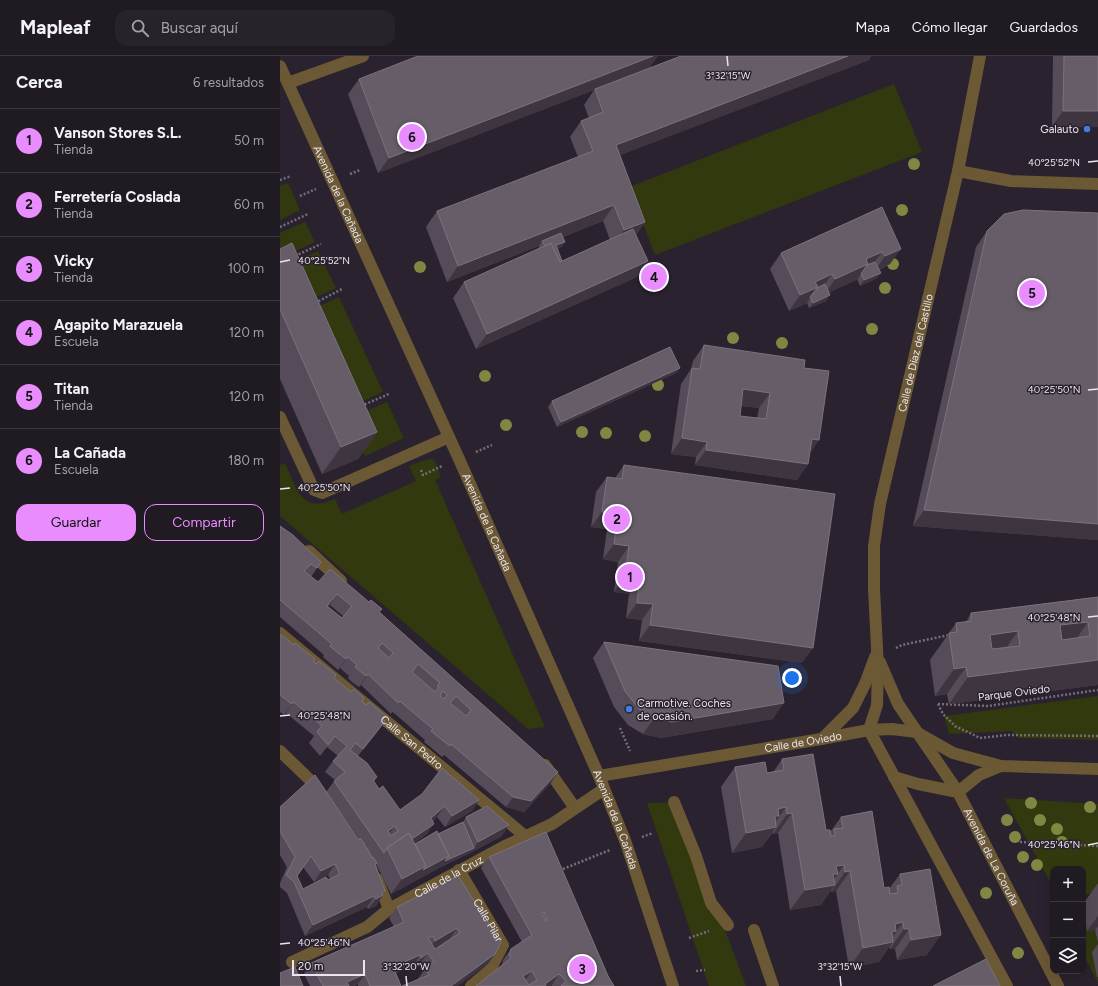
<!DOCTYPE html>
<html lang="es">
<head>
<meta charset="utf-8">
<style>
	:root { --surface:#201a22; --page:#28232a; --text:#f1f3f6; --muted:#a2a1a5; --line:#3d3840; --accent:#e98dfe }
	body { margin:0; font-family:Figtree,sans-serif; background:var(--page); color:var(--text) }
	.controls { position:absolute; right:12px; bottom:12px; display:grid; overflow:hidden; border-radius:8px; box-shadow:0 4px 16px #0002 }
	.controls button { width:36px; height:36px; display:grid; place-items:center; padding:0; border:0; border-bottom:1px solid var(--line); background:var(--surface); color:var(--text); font:20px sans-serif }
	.scale { position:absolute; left:12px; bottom:10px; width:73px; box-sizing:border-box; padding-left:4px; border:2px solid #eae5ee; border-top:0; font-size:11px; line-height:14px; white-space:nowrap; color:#eae5ee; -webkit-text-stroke:3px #2a222e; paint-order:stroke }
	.you { position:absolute; left:512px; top:622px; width:14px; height:14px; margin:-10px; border:3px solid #fff; border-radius:50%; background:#1a73e8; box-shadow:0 0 0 6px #1a73e833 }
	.badge { display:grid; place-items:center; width:26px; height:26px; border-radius:50%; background:var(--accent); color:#111; font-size:13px; font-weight:700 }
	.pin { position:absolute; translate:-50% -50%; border:2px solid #fff; box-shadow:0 1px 4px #0006 }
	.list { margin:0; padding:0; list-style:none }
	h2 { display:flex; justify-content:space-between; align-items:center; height:52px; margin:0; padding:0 16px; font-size:17px }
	h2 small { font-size:13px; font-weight:400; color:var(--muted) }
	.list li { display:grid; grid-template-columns:26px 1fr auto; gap:12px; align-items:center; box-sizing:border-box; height:64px; padding:0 16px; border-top:1px solid var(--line) }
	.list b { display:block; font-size:15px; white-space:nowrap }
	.list p { margin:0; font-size:13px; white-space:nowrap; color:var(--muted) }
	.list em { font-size:13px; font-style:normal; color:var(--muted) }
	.actions { display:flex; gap:8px; padding:12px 16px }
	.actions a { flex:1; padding:9px 0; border:1px solid var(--accent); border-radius:12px; text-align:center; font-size:14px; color:var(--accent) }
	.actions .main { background:var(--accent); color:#111 }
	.icon { flex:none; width:22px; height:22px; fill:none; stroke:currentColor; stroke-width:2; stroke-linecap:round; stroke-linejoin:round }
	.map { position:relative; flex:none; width:818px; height:930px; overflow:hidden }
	header { display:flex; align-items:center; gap:24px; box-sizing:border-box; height:56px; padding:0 20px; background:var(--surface); border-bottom:1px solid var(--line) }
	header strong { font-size:19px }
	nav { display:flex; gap:22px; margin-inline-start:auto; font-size:14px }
	.search { width:280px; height:36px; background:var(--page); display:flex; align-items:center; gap:10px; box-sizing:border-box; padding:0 14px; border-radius:12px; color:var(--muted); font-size:15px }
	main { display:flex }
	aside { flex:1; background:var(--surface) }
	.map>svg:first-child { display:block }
	.green { fill:#33390f }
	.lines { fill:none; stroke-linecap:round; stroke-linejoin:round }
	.path { stroke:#756e79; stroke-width:2.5; stroke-dasharray:2 2; stroke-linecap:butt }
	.minor { stroke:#6b5834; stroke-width:12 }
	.tree { fill:#7f8743 }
	.wall { fill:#564c59; fill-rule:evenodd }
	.shaded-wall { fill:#3e3541 }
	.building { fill:#665d69; stroke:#7b727e; fill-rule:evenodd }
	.ticks { fill:none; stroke:#eae5ee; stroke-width:1.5 }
	.shop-dot { fill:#3f7fe0; stroke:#2a222e; stroke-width:1.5 }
	.labels { text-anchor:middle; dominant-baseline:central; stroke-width:3; stroke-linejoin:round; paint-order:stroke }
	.poi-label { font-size:11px; fill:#eae5ee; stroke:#2a222e; text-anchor:end }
	.street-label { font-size:11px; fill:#eae5ee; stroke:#2a222e }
	.ticks-label { font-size:10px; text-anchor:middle; fill:#eae5ee; stroke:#2a222e; stroke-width:3; stroke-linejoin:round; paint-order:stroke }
</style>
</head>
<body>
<header>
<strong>Mapleaf</strong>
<div class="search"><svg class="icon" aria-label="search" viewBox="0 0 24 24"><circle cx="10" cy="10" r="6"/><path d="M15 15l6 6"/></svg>Buscar aquí</div>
<nav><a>Mapa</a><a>Cómo llegar</a><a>Guardados</a></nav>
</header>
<main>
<aside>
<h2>Cerca<small>6 resultados</small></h2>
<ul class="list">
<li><span class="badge">1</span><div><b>Vanson Stores S.L.</b><p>Tienda</p></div><em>50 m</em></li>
<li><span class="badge">2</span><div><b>Ferretería Coslada</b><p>Tienda</p></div><em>60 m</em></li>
<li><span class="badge">3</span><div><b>Vicky</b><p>Tienda</p></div><em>100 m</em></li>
<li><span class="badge">4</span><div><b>Agapito Marazuela</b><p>Escuela</p></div><em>120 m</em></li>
<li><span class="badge">5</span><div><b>Titan</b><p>Tienda</p></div><em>120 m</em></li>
<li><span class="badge">6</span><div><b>La Cañada</b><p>Escuela</p></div><em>180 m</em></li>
</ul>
<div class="actions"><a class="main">Guardar</a><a>Compartir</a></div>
</aside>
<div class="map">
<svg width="818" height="930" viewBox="0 0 818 930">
	<rect width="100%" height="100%" fill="#2a222e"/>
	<path class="green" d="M614,28L642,96L375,199L349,131Z
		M8,127L20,154L0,164V130Z
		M25,166L35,186L0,202V177Z
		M38,195L56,232L17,250L0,213Z
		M59,241L103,336L64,354L21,259Z
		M107,346L124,382L85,400L68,363Z
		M151,403L155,405L161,421L155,424L265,671L248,673L0,460V409L5,407C17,433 21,458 55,443L62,458L136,425L129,410L145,404Z
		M818,640V684L738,682L732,675L669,678L664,660Z
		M724,742L818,748V836L803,839V813H773V831Z
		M397,746L466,930H429L367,747Z
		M803,852L807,875L815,874L818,887V927L803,898Z"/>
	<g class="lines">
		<path class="path" d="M70,118L80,114
			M0,124L11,120
			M20,140L36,133
			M0,171L28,158
			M15,200L41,188
			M35,247L62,233
			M81,350L109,338
			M196,396L212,389
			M141,414L143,419L162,410
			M616,592L622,589L669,579
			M658,648L663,658L675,670L700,682L727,679L818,680
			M658,648L708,650L818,634
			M340,672L350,695
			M362,781L373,777
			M740,786L818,790
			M283,813L330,794
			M409,882L429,875
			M416,915L425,914"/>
		<g class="minor">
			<path id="s1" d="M0,10L179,403L319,720L346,787L393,930"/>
			<path d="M8,27L83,0"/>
			<path d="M678,115L731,125L818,128"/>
			<path d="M0,361L34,434L42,437L169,381"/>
			<path d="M29,495L61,525"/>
			<path id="s2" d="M0,577L245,780"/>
			<path id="s3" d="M600,606L618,648L678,736L778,930"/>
			<path id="s4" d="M589,674L597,649L598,612L594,533V490L600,448L678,115L700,0"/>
			<path d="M589,674L727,930"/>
			<path d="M542,683L573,652L585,628L595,601"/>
			<path d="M0,695L29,723L40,737"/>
			<path d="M265,709L295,752"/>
			<path id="s5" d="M319,720L541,683L589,674L612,673L636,676L673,697L721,710L818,713"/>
			<path d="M614,721L638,728L678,736L699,719L721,710"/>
			<path d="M394,746L416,800L431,847L448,869"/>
			<path id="s6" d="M179,814L223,889L210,914L191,930"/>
			<path d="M97,823L109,853"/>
			<path d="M474,874L493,930"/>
			<path id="s7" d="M12,906L87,871L109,853L223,791L272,768L324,733"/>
		</g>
	</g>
	<g class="tree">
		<circle cx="634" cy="108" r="6"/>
		<circle cx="622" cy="154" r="6"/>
		<circle cx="613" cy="208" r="6"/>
		<circle cx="140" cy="211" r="6"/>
		<circle cx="605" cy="232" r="6"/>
		<circle cx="592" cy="273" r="6"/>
		<circle cx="453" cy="282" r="6"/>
		<circle cx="502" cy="287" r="6"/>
		<circle cx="205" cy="320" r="6"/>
		<circle cx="378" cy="329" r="6"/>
		<circle cx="226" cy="369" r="6"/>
		<circle cx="302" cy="376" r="6"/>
		<circle cx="326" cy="377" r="6"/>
		<circle cx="365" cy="380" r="6"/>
		<circle cx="751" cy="747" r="6"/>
		<circle cx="810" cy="751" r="6"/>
		<circle cx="727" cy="764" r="6"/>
		<circle cx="760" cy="764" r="6"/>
		<circle cx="777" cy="773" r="6"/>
		<circle cx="735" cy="781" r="6"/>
		<circle cx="782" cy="786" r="6"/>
		<circle cx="743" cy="801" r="6"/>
		<circle cx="757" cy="809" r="6"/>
		<circle cx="706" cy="837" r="6"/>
		<circle cx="738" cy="897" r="6"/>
	</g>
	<path class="wall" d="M401,0H591L589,4L340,99L365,166L356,179L368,205L357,221L196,293L173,242L184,226L259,193V190L167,226L146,171L157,155L298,101L290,81L301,65L309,62L304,49L314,34L98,117L68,38L79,23L370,12ZM323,165L330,184L282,205L277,193L281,191L285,186L283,181Z
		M773,0H818V71L772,70Z
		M602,151L610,208L599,214L601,217L597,222L580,230L577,223L549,236L546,245L529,252L527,247L509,255L490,213L501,197Z
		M707,175L818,484L633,470L696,191Z
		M0,193L97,376L78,403L42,418L0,323Z
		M424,289L524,312L539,384L529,398L528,408L517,424L415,409L416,401L391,398L401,328L411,313L413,305ZM461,350L479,352L477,362L460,360Z
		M400,312L396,317L277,371L268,351L272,345Z
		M344,409L522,607L359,585L362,564L346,562L349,538L334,536L338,506L323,503L327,473L311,471L316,436L327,421L335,422Z
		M0,470L41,506L31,521L38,526L100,556L271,727L244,756L226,751L164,699L162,701L154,694L144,686L145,684L114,657L112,656L111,658L81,629L79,631L73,627L68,622L69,620L60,612L58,614L51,608L43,601L44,599L0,561ZM50,549L63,560L62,562L48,551Z
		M818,541V629L669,648L667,638L655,640L650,604L676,567L686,566L691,557Z
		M0,578L86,649L106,660L104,663L105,665L98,675L78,700L97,721L94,726L99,733L120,754L199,744L192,755L165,771L157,761L153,765L147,778L134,787L135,788L158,778L183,766L186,761L222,780L190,797L161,811L111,838L96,808V809L103,839L96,850L88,853L87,851L25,880L7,837L0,831V827L7,811L0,799V751L78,783H79L46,736L55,724L45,716L53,705L58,700L47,691L40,700L29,687L34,680L6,657L4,659L0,656ZM23,811L34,826L48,819L50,823L23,833L17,820Z
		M324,586L493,663L381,682L363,678L348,669L334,651L313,602Z
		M502,703L546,774L551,775L561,761L604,832L609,833L620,818L647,899L617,904L615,893H610L609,891L599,906L569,912L556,835L551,836V834L541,849L510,854L498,777L493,778V776L482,791L452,797L441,731L455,711L487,717L494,715Z
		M209,801L328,920L334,930H272V929L270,930H196L222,909L223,904L231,893L242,886L201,812Z
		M178,820L215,898L208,908L138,924V923L144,914L140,908L134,913L133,910L116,917L121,930H78V928L74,930H30L24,918L31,907L114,871L109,862L117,851ZM170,883L155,893L154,892Z
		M818,827V887L815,874L807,875L803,852V848Z
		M818,888V921H817L812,896Z"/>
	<path class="shaded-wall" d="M373,0H378L369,13L315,33L314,34L98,117L109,102Z
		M568,0H591L589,4L325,105L336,89Z
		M783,55H818V71L772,70Z
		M334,149L323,165L264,188L262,185L259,190L167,226L178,210Z
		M365,166L354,182L333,190L344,174Z
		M285,186L281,191L272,195L276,189Z
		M621,193L610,208L594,216L605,200Z
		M602,196L591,211L583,215L577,224L544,239L555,223L586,203Z
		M368,205L357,221L196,293L207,278Z
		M601,217L597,222L580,230L584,224Z
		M552,218L541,234L533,238L527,247L509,255L520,239L535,226Z
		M550,239L546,245L529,252L533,247Z
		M400,312L396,317L277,371L281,366Z
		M463,333L490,337L479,352L452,349Z
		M97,376L78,403L42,418L61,391Z
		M402,382L427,386L416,401L391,398Z
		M532,383L539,384L528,400Z
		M426,394L528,408L517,424L415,409Z
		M644,454L818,468V484L633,470Z
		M322,456L338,458L327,473L311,471Z
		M334,488L349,490L338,506L323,503Z
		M345,520L360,522L349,538L334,536Z
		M57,538L50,549L40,561L47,550Z
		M357,547L373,548L362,564L346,562Z
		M808,566L789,593L761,596L780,569Z
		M370,569L533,592L522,607L359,585Z
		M738,575L719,602L691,606L710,579Z
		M68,601L60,612L58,614L66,603Z
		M818,604V629L669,648L688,621Z
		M686,611L667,638L655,640L674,613Z
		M88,618L81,629L79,631L86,620Z
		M14,646L6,657L4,659L12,648Z
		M504,647L493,663L381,682L363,678L374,662Z
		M105,665L98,675L75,704L83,693Z
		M278,716L271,727L244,756L226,751L233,741Z
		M199,744L192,755L165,771L172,760Z
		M165,750L157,761L144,773L151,762Z
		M506,751L492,771H496L482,791L452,797L466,777L498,753Z
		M512,757L498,777L493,778L507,758Z
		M154,768L147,778L120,796L127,786Z
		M229,769L222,780L190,797L161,811L111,838L122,823L146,810L169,800L194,792L198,786Z
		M115,770L107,781L108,775Z
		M55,808L48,819L34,826L41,815Z
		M564,809L550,829H555L541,849L510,854L525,834L556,810Z
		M570,815L556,835L551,836L565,816Z
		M105,835L101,840L103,839L96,850L88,853L96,843L102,837Z
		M94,840L87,851L25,880L33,869Z
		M818,860V870L815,874L807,875Z
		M623,866L609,886H613L599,906L569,912L583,892L615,868Z
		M177,872L170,883L148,895L155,885Z
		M624,873H629L615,893H610Z
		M661,879L647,899L617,904L631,884Z
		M148,897L140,908L134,913L141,902Z
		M215,898L208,908L178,930H171Z
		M140,899L133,910L106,922L113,911Z
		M252,915L244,926L243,920Z
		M85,918L78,928L74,930H64L67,926Z
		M279,918L272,929L270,930H263L265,928Z"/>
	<path class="building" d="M138,0H373L109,102L79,23Z
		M401,0H568L336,89L365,166L344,174L334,149L178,210L157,155L313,95L301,65L323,56L315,33Z
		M784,0H818V55H783Z
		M602,151L621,193L605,200L602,196L586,203L588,208L555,223L552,218L535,226L538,231L520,239L501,197Z
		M743,154L818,157V468L644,454L707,175L724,158Z
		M353,173L368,205L207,278L184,226L271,187L280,206Z
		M281,177L285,186L276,189L282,205L280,206L271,187L265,190L262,185Z
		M12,187L97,376L61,391L0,253V193Z
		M595,206L601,217L584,224L581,218L587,209Z
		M545,228L550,239L533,247L530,241L537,232Z
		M424,289L525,304L524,312L549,315L539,384L532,383L528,408L426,394L427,386L402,382L412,312L420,313ZM463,333L490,337L486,363L460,360Z
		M390,291L400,312L281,366L272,345Z
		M344,409L555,438L533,592L370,569L373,548L357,547L360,522L345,520L349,490L334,488L338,458L322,456L327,421L342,423Z
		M0,470L13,479L41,506L37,512L31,508L24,515L38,526L50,513L89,546L91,544L102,553L99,556L108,564L278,716L251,745L233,741L171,688L170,690L162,684L151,675L153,673L122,647L120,645L118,647L88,618L86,620L81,616L75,611L77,609L68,601L66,603L58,597L50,590L52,588L0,544ZM57,538L72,550L62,562L47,550ZM102,587L113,597L109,602L98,592ZM138,608L160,627L157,630L159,631L155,636L132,616ZM163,635L167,639L164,643L160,640ZM176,640L191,654L186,660L170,647Z
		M818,541V604L688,621L686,611L674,613L669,577L677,576L676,567L691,565V557ZM808,566L810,580L782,584L780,569ZM738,575L740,590L712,593L710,579Z
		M0,578L14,589L15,587L35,603L33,605L36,608L39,605L56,619L54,622L71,636L74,633L84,642L82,645L86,649L89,646L106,660L103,663L105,665L83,693L75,687L70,694L87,707L97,721L93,724L99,733L103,730L120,754L142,738L162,712L199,744L172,760L165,750L151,762L154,768L132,783L129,777L107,792L104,797L54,725L65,716L53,705L67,690L55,680L48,689L37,676L42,670L14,646L12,648L0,639ZM115,770L118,775L111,780L108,775Z
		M324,586L498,610L504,647L392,666L374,662L359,653L345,635Z
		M533,698L546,774H550L551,780H555L554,773L563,772L561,761L592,755L604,832L609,831L610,838L618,837L617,830L622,829L620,818L650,813L661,879L631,884L629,873H624L623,866L615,868L616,875L612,876L613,886L583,892L570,815L565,816L564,809L556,810L558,818H553L555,829L525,834L512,757L507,758L506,751L498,753L499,760H495L496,771L466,777L455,711L485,706L487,717L504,714L502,703Z
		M35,719L78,783H81L85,789L84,790L87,792L92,802L93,801L97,807L95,808L105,835L102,837L103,839L96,843L94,840L33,869L14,826L6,819L15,801L0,775V751ZM31,800L41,815L55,808L60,818L48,824L46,821L23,833L17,820Z
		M207,750L229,769L198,786L186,761Z
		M183,766L194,792L165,805L169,800L158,778Z
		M157,775L169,800L143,814L146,810L135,788Z
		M266,776L328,920L334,930H281L286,925L279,918L265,928L266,930H196L231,902L229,899L231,893L252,879L209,801ZM264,856L267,864L266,865L262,857ZM252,915L257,924L249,929L243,920Z
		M129,777L146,810L122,823L107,792Z
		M178,820L221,886L215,898L171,930H122L149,919L145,912L154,906L148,897L141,902L140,899L113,911L121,930H90L85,918L67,926L69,930H43L31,907L124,866L117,851ZM177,872L180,877L155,893L148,882L153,880L155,885Z
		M706,903L720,930H653Z
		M15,911L23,930H0V917Z"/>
	<path class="ticks" d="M447,0L448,10M808,106L818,105M0,206L10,204M808,334L818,333M0,433L10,432M808,561L818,560M0,660L10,659M808,789L818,787M0,888L10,887M126,920L127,930M560,920L561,930"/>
	<g class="shop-dot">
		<circle cx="807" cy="73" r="4"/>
		<circle cx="349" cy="653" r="4"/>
	</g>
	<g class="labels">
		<g class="poi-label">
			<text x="799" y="73">Galauto</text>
			<text x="357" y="647" text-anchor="start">Carmotive. Coches<tspan x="357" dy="13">de ocasión.</tspan></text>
		</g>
		<g class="street-label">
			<text stroke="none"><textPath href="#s1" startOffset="141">Avenida de la Cañada</textPath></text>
			<text stroke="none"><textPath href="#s4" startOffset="383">Calle de Díaz del Castillo</textPath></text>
			<text stroke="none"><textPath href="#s1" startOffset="501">Avenida de la Cañada</textPath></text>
			<text transform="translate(734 637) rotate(-7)">Parque Oviedo</text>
			<text stroke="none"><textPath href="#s2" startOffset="171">Calle San Pedro</textPath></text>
			<text stroke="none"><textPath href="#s5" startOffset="207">Calle de Oviedo</textPath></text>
			<text stroke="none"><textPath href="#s1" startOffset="825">Avenida de la Cañada</textPath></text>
			<text stroke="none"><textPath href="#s3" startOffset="225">Avenida de La Coruña</textPath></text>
			<text stroke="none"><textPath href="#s7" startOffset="179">Calle de la Cruz</textPath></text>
			<text stroke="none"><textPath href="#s6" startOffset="58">Calle Pilar</textPath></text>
		</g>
	</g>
	<g class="ticks-label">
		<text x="448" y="23">3°32'15"W</text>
		<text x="774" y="110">40°25'52"N</text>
		<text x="44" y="208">40°25'52"N</text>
		<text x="774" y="337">40°25'50"N</text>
		<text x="44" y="435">40°25'50"N</text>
		<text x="774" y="565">40°25'48"N</text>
		<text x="44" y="663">40°25'48"N</text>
		<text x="774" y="792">40°25'46"N</text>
		<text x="44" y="890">40°25'46"N</text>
		<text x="126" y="914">3°32'20"W</text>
		<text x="560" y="914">3°32'15"W</text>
	</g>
</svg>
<div class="controls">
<button>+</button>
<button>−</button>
<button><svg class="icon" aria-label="layers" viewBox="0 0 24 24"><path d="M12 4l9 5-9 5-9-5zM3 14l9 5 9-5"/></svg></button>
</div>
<div class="scale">20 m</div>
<div class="you"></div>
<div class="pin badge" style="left:350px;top:521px">1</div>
<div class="pin badge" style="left:337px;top:463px">2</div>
<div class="pin badge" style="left:302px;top:913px">3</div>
<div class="pin badge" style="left:374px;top:221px">4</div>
<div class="pin badge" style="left:752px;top:237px">5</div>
<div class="pin badge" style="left:132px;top:81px">6</div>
</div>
</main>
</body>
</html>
